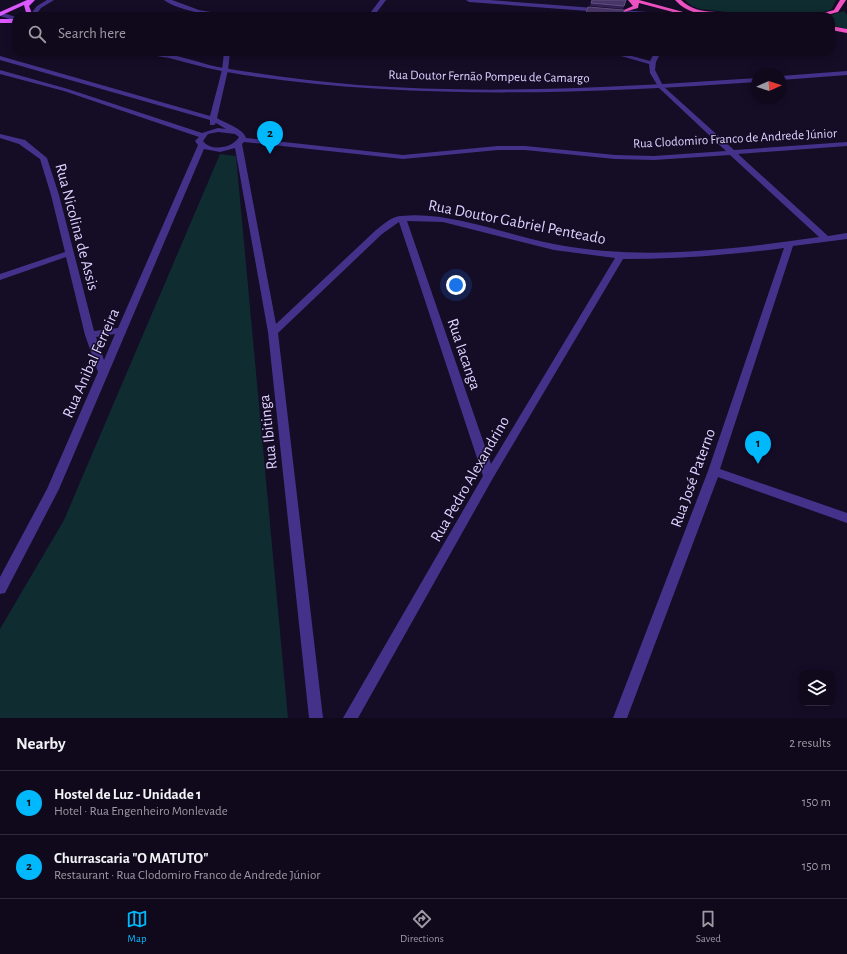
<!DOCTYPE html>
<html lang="en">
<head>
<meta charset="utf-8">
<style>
	:root { --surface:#10091c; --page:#191225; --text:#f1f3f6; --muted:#9c9aa3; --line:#302a3b; --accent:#00b9fc }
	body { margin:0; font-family:"Alegreya Sans",sans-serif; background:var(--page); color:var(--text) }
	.controls { position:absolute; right:12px; bottom:12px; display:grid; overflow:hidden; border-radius:8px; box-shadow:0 2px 10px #0003 }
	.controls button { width:36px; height:36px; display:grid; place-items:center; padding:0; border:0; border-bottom:1px solid var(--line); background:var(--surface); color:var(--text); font:20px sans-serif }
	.compass { position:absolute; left:751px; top:68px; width:36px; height:36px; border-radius:50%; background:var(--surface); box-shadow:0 2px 10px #0003; rotate:87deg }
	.you { position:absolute; left:456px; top:285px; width:14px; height:14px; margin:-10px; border:3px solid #fff; border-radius:50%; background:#1a73e8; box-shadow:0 0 0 6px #1a73e833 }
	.badge { display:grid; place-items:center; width:26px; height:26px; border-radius:50%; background:var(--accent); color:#111; font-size:13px; font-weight:700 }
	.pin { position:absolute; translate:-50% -33px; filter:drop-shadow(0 1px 2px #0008) }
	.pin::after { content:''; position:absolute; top:21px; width:14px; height:12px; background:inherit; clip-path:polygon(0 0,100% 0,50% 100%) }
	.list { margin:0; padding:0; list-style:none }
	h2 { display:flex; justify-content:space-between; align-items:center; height:52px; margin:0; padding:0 16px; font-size:17px }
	h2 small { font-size:13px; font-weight:400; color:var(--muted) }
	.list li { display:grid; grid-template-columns:26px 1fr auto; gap:12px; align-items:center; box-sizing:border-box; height:64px; padding:0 16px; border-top:1px solid var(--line) }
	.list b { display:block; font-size:15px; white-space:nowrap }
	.list p { margin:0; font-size:13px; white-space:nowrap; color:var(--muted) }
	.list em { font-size:13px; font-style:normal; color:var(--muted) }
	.icon { flex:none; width:22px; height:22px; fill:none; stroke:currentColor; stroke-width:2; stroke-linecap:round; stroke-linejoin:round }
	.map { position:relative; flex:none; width:847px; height:718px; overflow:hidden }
	.search { position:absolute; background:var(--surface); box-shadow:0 2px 10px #0003; left:12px; right:12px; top:12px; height:44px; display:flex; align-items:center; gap:10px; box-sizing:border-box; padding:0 14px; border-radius:12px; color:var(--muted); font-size:15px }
	.sheet { height:180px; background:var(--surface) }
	nav { display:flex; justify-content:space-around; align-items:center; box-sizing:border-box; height:56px; border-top:1px solid var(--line); background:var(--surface); font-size:11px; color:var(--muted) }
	nav a { display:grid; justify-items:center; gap:2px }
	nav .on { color:var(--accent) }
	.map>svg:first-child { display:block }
	.green { fill:#0f2c31 }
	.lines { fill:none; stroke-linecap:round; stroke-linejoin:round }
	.minor { fill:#44328a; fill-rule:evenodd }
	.tertiary { fill:#44328a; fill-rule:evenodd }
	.primary { fill:#dc58ff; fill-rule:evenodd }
	.trunk { fill:#ee52c2; fill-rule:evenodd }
	.wall { fill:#362356 }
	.building { fill:#483668; stroke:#5f4e80 }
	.labels { text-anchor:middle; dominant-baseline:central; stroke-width:3; stroke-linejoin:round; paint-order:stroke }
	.far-street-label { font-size:13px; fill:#ded1ff; stroke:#150c26 }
	.street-label { font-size:16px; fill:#ded1ff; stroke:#150c26 }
</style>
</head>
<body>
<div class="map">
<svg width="847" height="718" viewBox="0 0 847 718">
	<rect width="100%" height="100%" fill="#150c26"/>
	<path class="green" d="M685,0H836L831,10L804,16L755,15L700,9L692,6Z
		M844,11L847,15V29L831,25V16H828Z
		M220,154L236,156L288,718H0V629L64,520Z"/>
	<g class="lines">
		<path class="minor" d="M47,0H54L41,8L35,16H29L37,6Z
			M164,0H172L199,10L234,16C214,16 181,12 164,0Z
			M380,0H386L374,16H368Z
			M466,0H489L675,14L678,16H654L469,2Z
			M0,12L16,17V21L0,16Z
			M224,52H230L228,70L217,118C225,123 244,129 246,138L403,155L498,146H525L615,155L654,156L726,151L659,88L650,73L649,64L607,52H617L650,61L655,52H661L656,62L655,70L663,86L734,150L847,142V146L738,154L828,236L847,233V239L793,246L720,469L847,513V523L718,477L627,718H613L708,471L784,248C731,255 677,259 623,259L493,478L358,718H343L483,476L399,222L382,234L278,333L323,718H309L268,332L235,148L220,152L204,149L59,489L5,593L0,594V577L47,489L98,372L85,335L66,257L0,280V274L65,252L51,195L40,159L19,144L0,138V134L25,140L47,158L59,195L94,331L118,328L198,145L195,141L199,137L64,91L0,74V70L68,89L202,133L218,128L226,129L216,123L214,125H210V120L0,60V56L210,116L222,70ZM218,132L235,134L239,137C233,148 211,152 203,141L208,134ZM244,142L403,159L498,150H525L615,159L654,160L730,155L819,237C731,250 642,261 554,244C507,235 449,211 402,216C392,216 384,224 376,230L276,324L242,144ZM407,221L443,222L554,250L615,258L491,464ZM115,334L104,360L96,337Z"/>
		<path class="tertiary" d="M149,52C172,52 195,62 218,67C264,75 311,81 358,85C491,95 624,87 757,78V82C586,94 415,100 244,75C219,71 194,65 169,58C163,57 154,56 149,52Z
			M847,71V75L781,80V76Z"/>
		<path class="primary" d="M27,0H35L29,6L33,16H27L24,5L0,16V12Z
			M0,19H16V23H0Z"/>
		<path class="trunk" d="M628,0H639L698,16H688L639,3L638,8L624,12V10L633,6Z
			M675,0H681C701,19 725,7 739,16C717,16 691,18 675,0Z
			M840,0H846L838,12L823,16H812L834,10Z
			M831,26L847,29V33L831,30Z"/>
	</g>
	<path class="wall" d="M626,0L623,9L590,6L591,3Z"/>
	<path class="building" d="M592,0H626L624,6L591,3Z
		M588,7L624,10L623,16H585Z"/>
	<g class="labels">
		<g class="far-street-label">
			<text transform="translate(489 77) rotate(1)">Rua Doutor Fernão Pompeu de Camargo</text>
			<text transform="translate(735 139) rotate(-3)">Rua Clodomiro Franco de Andrede Júnior</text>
		</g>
		<g class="street-label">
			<text transform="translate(517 222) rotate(11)">Rua Doutor Gabriel Penteado</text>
			<text transform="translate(77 227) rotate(75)">Rua Nicolina de Assis</text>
			<text transform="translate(464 354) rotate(71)">Rua Iacanga</text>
			<text transform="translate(91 363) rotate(-66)">Rua Anibal Ferreira</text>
			<text transform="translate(268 432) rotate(-96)">Rua Ibitinga</text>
			<text transform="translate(693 478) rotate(-70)">Rua José Paterno</text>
			<text transform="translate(470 479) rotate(-60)">Rua Pedro Alexandrino</text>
		</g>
	</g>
</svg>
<div class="controls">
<button><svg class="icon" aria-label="layers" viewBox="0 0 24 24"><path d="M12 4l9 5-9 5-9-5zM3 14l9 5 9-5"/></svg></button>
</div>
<svg class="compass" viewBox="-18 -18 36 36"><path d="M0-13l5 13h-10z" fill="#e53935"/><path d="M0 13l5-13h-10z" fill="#9c9aa3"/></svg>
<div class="you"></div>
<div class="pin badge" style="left:758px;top:464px">1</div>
<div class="pin badge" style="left:270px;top:154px">2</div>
<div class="search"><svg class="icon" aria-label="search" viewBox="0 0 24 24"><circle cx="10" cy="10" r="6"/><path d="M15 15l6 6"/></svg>Search here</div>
</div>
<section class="sheet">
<h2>Nearby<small>2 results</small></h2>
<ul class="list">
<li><span class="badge">1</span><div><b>Hostel de Luz - Unidade 1</b><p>Hotel · Rua Engenheiro Monlevade</p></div><em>150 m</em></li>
<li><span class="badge">2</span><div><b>Churrascaria &quot;O MATUTO&quot;</b><p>Restaurant · Rua Clodomiro Franco de Andrede Júnior</p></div><em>150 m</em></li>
</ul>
</section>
<nav>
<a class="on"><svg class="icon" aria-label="map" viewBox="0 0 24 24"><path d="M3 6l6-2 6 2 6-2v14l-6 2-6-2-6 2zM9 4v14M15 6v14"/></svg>Map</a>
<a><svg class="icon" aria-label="directions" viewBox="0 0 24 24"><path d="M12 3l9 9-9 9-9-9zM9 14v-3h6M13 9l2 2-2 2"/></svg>Directions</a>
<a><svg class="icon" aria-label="saved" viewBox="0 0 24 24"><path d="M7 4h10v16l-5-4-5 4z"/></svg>Saved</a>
</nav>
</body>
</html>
